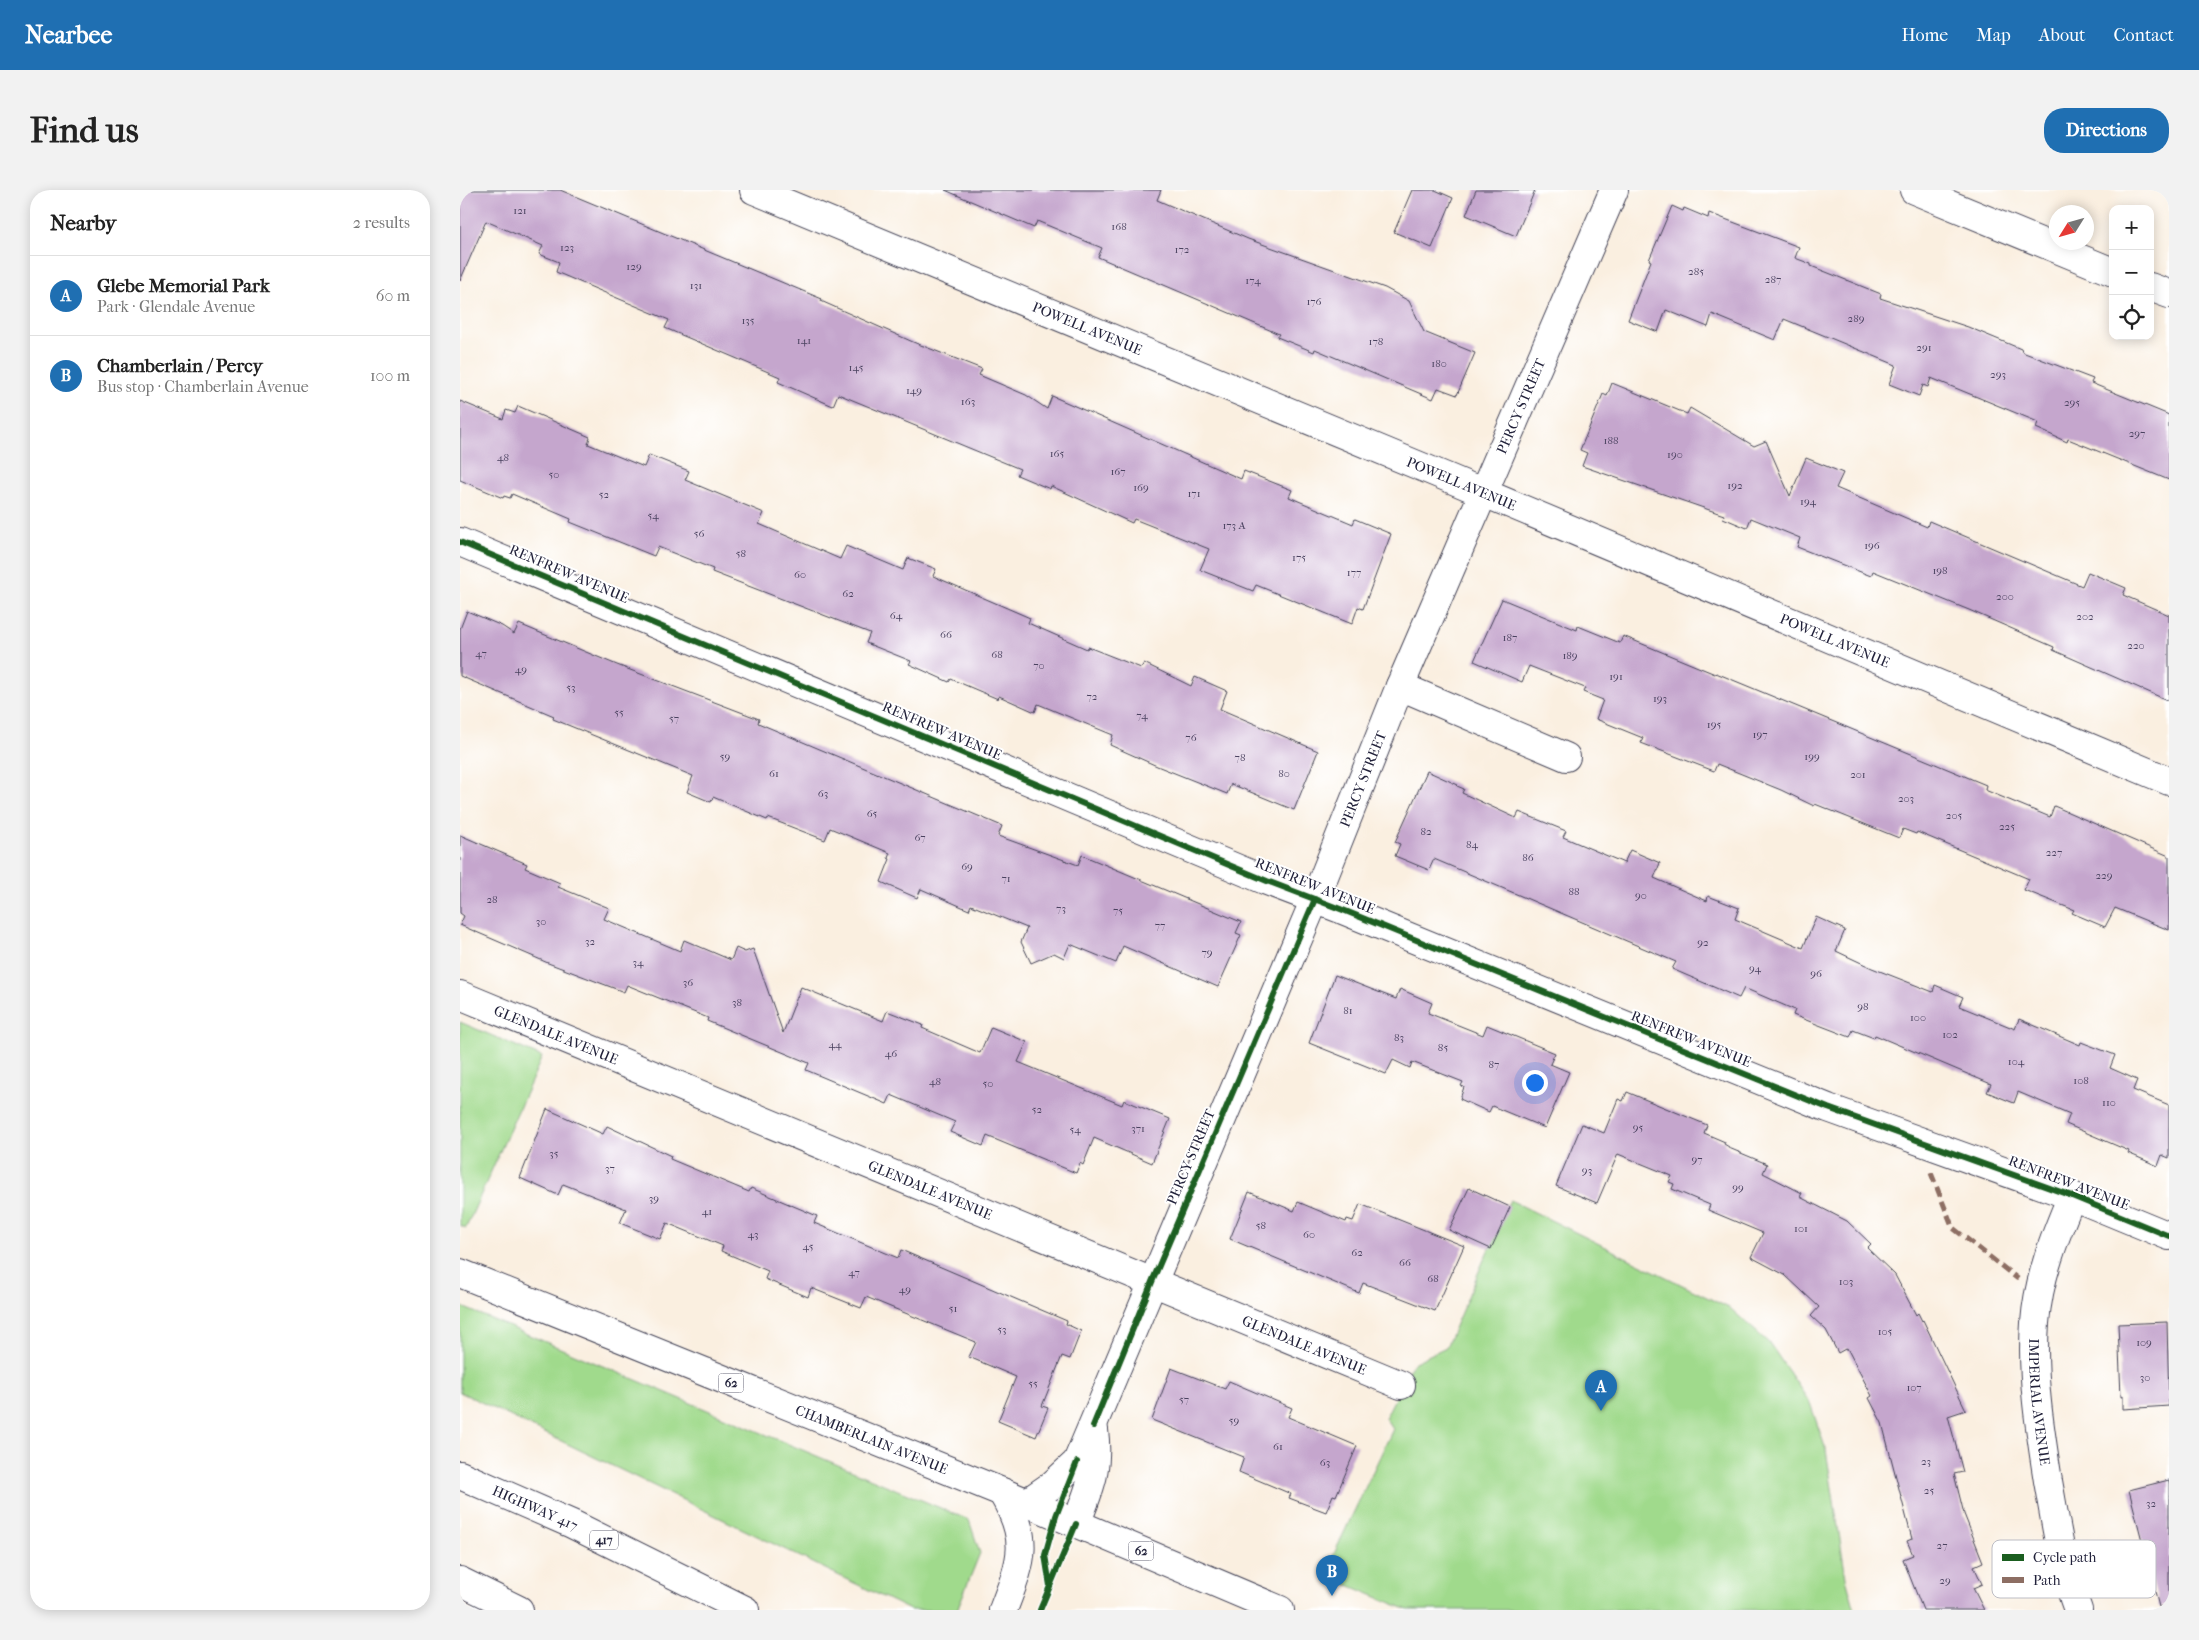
<!DOCTYPE html>
<html lang="en">
<head>
<meta charset="utf-8">
<style>
	:root { --surface:#fff; --page:#f2f2f2; --text:#222; --muted:#767676; --line:#e0e0e0; --accent:#1f6fb2 }
	body { margin:0; font-family:"IM FELL French Canon",serif; background:var(--page); color:var(--text) }
	.controls { position:absolute; right:15px; top:15px; display:grid; overflow:hidden; border-radius:10px; box-shadow:0 2px 12px #0003 }
	.controls button { width:45px; height:45px; display:grid; place-items:center; padding:0; border:0; border-bottom:1px solid var(--line); background:var(--surface); color:var(--text); font:25px sans-serif }
	.compass { position:absolute; left:1589px; top:15px; width:45px; height:45px; border-radius:50%; background:var(--surface); box-shadow:0 2px 12px #0003; rotate:233deg }
	.you { position:absolute; left:1074px; top:892px; width:18px; height:18px; margin:-12px; border:4px solid #fff; border-radius:50%; background:#1a73e8; box-shadow:0 0 0 8px #1a73e833 }
	.badge { display:grid; place-items:center; width:32px; height:32px; border-radius:50%; background:var(--accent); color:#fff; font-size:16px; font-weight:700 }
	.pin { position:absolute; translate:-50% -41px; filter:drop-shadow(0 1px 2px #0008) }
	.pin::after { content:''; position:absolute; top:26px; width:18px; height:15px; background:inherit; clip-path:polygon(0 0,100% 0,50% 100%) }
	.list { margin:0; padding:0; list-style:none }
	h2 { display:flex; justify-content:space-between; align-items:center; height:65px; margin:0; padding:0 20px; font-size:21px }
	h2 small { font-size:16px; font-weight:400; color:var(--muted) }
	.list li { display:grid; grid-template-columns:32px 1fr auto; gap:15px; align-items:center; box-sizing:border-box; height:80px; padding:0 20px; border-top:1px solid var(--line) }
	.list b { display:block; font-size:19px; white-space:nowrap }
	.list p { margin:0; font-size:16px; white-space:nowrap; color:var(--muted) }
	.list em { font-size:16px; font-style:normal; color:var(--muted) }
	.icon { flex:none; width:28px; height:28px; fill:none; stroke:currentColor; stroke-width:2; stroke-linecap:round; stroke-linejoin:round }
	.map { position:relative; flex:none; width:1709px; height:1420px; overflow:hidden; border-radius:20px }
	header { display:flex; align-items:center; gap:30px; box-sizing:border-box; height:70px; padding:0 25px; background:var(--accent); color:#fff }
	header strong { font-size:24px }
	nav { display:flex; gap:28px; margin-inline-start:auto; font-size:18px }
	.intro { display:flex; align-items:center; justify-content:space-between; box-sizing:border-box; height:120px; padding:0 30px }
	h1 { margin:0; font-size:35px }
	.button { padding:12px 22px; border-radius:20px; background:var(--accent); color:#fff; font-size:18px; font-weight:700 }
	main { display:flex; gap:30px; padding:0 30px }
	aside { flex:1; background:var(--surface); border-radius:20px; box-shadow:0 2px 12px #0003 }
	.map>svg:first-child { display:block }
	.green { fill:#a0da8c; stroke:#617e64 }
	.building { fill:#c5a6cd }
	.lines { fill:none; stroke-linecap:round; stroke-linejoin:round }
	.minor-casing { stroke:#424154; stroke-width:30 }
	.major-casing { stroke:#424154; stroke-width:30 }
	.highway-casing { stroke:#424154; stroke-width:30 }
	.minor { stroke:#fff; stroke-width:28 }
	.major { stroke:#fff; stroke-width:28 }
	.highway { stroke:#fff; stroke-width:28 }
	.quiet { stroke:#8d6e63; stroke-width:5; stroke-dasharray:10 5; stroke-linecap:butt }
	.cycleway-casing { stroke:#fff; stroke-width:9 }
	.cycleway { stroke:#1b5e20; stroke-width:6 }
	.labels { text-anchor:middle; dominant-baseline:central; stroke-width:4; stroke-linejoin:round; paint-order:stroke }
	.number-label { font-size:11px; fill:#4b4360 }
	.shield { fill:#fff; stroke:#646476; stroke-width:1 }
	.shield-label { font-size:12px; font-weight:bold; fill:#22223b }
	.street-label { font-size:14px; fill:#22223b; stroke:#fff }
	.key { fill:#fff; stroke:#bdbdc4; stroke-width:1 }
	.key-label { font-size:14px; fill:#22223b }
</style>
</head>
<body>
<header>
<strong>Nearbee</strong>
<nav><a>Home</a><a>Map</a><a>About</a><a>Contact</a></nav>
</header>
<div class="intro"><h1>Find us</h1><a class="button">Directions</a></div>
<main>
<aside>
<h2>Nearby<small>2 results</small></h2>
<ul class="list">
<li><span class="badge">A</span><div><b>Glebe Memorial Park</b><p>Park · Glendale Avenue</p></div><em>60 m</em></li>
<li><span class="badge">B</span><div><b>Chamberlain / Percy</b><p>Bus stop · Chamberlain Avenue</p></div><em>100 m</em></li>
</ul>
</aside>
<div class="map">
<svg width="1709" height="1420" viewBox="0 0 1709 1420">
	<rect width="100%" height="100%" fill="#fff"/>
	<filter id="ink" filterUnits="userSpaceOnUse"><feTurbulence type="fractalNoise" baseFrequency=".02" numOctaves="2"/><feDisplacementMap in="SourceGraphic" scale="10" xChannelSelector="R" yChannelSelector="G"/><feConvolveMatrix kernelMatrix="1 2 1 2 8 2 1 2 1" color-interpolation-filters="sRGB"/></filter>
	<filter id="wash" filterUnits="userSpaceOnUse"><feTurbulence type="fractalNoise" baseFrequency=".0096" numOctaves="4" result="noise"/><feDisplacementMap in="SourceGraphic" scale="20" xChannelSelector="R" yChannelSelector="G"/><feGaussianBlur stdDeviation="1.12" result="paint"/><feColorMatrix in="noise" values="0 0 0 0 0 0 0 0 0 0 0 0 0 0 0 0 0 1.4 0 .05"/><feComposite in="paint" operator="in"/></filter>
	<g filter="url(#wash)">
		<rect width="100%" height="100%" fill="#faefe0"/>
		<path class="green" d="M0,832L82,867L6,1038L0,1035Z
			M1050,1010L1271,1119L1310,1154L1350,1213L1366,1260L1386,1388L1395,1420H948L864,1385L933,1239L925,1228L953,1173L986,1157Z
			M0,1116L509,1330L520,1363L497,1420H450L0,1202Z"/>
		<g id="blocks">
			<path class="building" d="M0,0H100L362,109L361,111L453,152L522,179L519,185L566,205L587,219L592,206L781,289L784,281L832,300L829,307L893,334L895,329L931,344L903,419L898,417L892,434L796,395L793,401L740,380L749,359L674,329L672,333L591,296L590,299L557,285L560,279L378,204L373,216L318,192L320,187L205,138L209,130L96,82L99,72L79,64L83,56L26,31L0,91Z
				M485,0H701L697,10L788,49L925,98L949,111L964,142L1015,163L997,205L978,198L973,209L855,159L854,162L817,147L819,144L638,67L642,58L577,31L574,38Z
				M952,0H975L993,8L972,58L934,42Z
				M1016,0H1075L1056,46L1006,25Z
				M1212,16L1223,21L1224,18L1248,28L1249,23L1339,57L1335,68L1351,74V76L1421,104L1420,108L1508,137L1561,159L1562,162L1633,189L1631,193L1709,225V290L1608,249L1607,252L1576,238L1578,232L1471,188L1468,197L1463,195L1459,206L1429,194L1436,175L1324,129L1315,150L1252,124L1248,137L1206,120L1198,142L1168,130L1191,71L1189,70Z
				M1152,193L1227,224L1230,218L1294,256L1306,251L1330,306L1346,268L1383,283L1376,298L1467,337L1469,331L1622,396L1628,382L1666,398L1663,405L1709,425V511L1593,460L1594,457L1509,420L1413,381L1411,386L1337,357L1340,348L1291,328L1287,338L1263,328L1264,325L1122,276L1127,263L1120,260L1143,204L1147,206Z
				M0,211L43,229L46,220L55,223L58,216L130,247L128,254L184,277L189,265L229,281L225,290L304,323L299,334L380,369L386,356L443,380L448,368L476,379L473,386L570,428L568,433L627,459L628,457L681,478L684,473L731,496L735,487L767,501L760,519L858,561L834,620L771,594L767,604L697,576L650,555L653,545L578,514L575,522L539,506L538,509L491,489L489,492L449,474L451,471L406,453L410,443L252,382L253,379L198,357L194,366L110,332L111,329L52,304L50,308L44,306L43,308L0,290Z
				M1042,409L1117,440L1118,436L1160,453L1163,446L1255,484L1256,483L1526,595L1525,600L1590,627L1594,616L1709,666V740L1655,718L1645,737L1612,723L1614,720L1564,700L1569,689L1457,642L1456,644L1443,639L1439,648L1355,614L1354,616L1321,600L1257,574L1254,581L1181,553L1183,548L1136,529L1143,510L1123,502L1125,498L1069,476L1062,492L1014,471Z
				M7,421L42,436L54,444L59,434L157,475L299,529L298,533L542,636L538,646L618,675L622,665L781,732L776,743L781,745L758,797L663,756L656,773L610,754L604,768L594,763L571,773L561,752L567,738L511,715L509,720L461,699L457,708L421,692L430,669L428,668L430,663L370,638L365,650L308,628L307,630L253,607L251,612L227,602L233,586L93,529L94,526L0,486V439Z
				M967,581L998,595L997,596L1004,599L1002,603L1056,628L1059,622L1106,641L1103,647L1164,673L1170,660L1200,673L1194,688L1247,711L1248,706L1279,718L1275,729L1343,758L1356,727L1385,740L1376,761L1412,778L1473,802L1475,795L1503,807L1499,816L1555,839L1559,829L1620,855L1621,852L1655,865L1650,878L1677,890L1673,900L1709,915V968L1702,965L1698,976L1668,963L1669,961L1606,934L1610,924L1558,902L1554,913L1527,902L1531,894L1415,845L1414,848L1393,840L1390,847L1333,825L1335,820L1284,798L1279,808L1212,779L1216,772L974,669L969,680L935,666L940,654L935,652Z
				M0,645L67,674L65,678L100,693L98,697L149,718L144,729L220,761L224,750L271,770L276,758L285,762L293,759L323,843L341,797L423,831L427,821L463,835L462,838L520,863L531,837L567,852L558,872L662,915L664,910L710,929L692,973L634,948L623,975L620,973L616,983L527,946L523,956L490,942L495,932L431,905L427,914L346,880L349,873L247,831L248,828L167,795L164,802L88,773L0,735L4,726L0,723Z
				M875,785L936,809L940,799L972,813L968,823L1023,845L1027,835L1095,863L1090,874L1109,882L1085,938L1032,916L1029,922L1000,909L1004,897L1001,896L1003,892L952,872L950,878L933,870L926,884L849,853Z
				M1167,902L1247,935L1244,943L1265,952L1264,954L1269,957V958L1307,974L1303,983L1342,1003L1340,1007L1387,1031L1411,1054L1407,1058L1435,1085L1456,1125L1458,1123L1462,1131L1463,1130L1506,1220L1488,1226L1503,1282L1494,1284L1504,1324L1523,1372L1514,1376L1522,1394L1513,1398L1524,1420H1463L1443,1369L1453,1365L1447,1351L1452,1349L1422,1233L1409,1208L1412,1206L1387,1158L1378,1163L1366,1140L1351,1126L1359,1117L1325,1085L1291,1067L1303,1043L1248,1020L1250,1015L1212,999L1214,994L1209,992L1212,986L1158,964L1137,1013L1096,996L1122,934L1144,943L1158,909L1163,911Z
				M87,919L143,944L147,936L211,966L210,969L289,1002L291,998L357,1026L354,1033L438,1068L441,1060L607,1131L606,1134L621,1141L610,1169L602,1166L582,1216L588,1218L576,1247L538,1231L556,1187L509,1167L516,1152L406,1107L401,1118L351,1098L348,1107L305,1089L308,1081L261,1061L263,1056L207,1033L200,1049L160,1033L166,1019L103,994L98,1005L60,988Z
				M1009,998L1050,1017L1031,1059L989,1040Z
				M789,1002L834,1021L838,1012L886,1032L887,1029L893,1031L900,1014L1004,1056L975,1121L903,1093L899,1103L770,1049Z
				M1707,1132L1709,1216L1663,1219V1206L1661,1207L1658,1134Z
				M711,1178L765,1199L769,1191L832,1218L828,1227L897,1256L876,1306L873,1305L866,1322L829,1308L831,1304L779,1282L784,1267L692,1230Z
				M1709,1290V1416L1699,1417L1669,1300Z"/>
		</g>
	</g>
	<g filter="url(#ink)">
		<use href="#blocks" fill-opacity="0" stroke="#424154" stroke-width="1"/>
		<g class="lines">
			<g class="minor-casing">
				<g id="minor">
					<path id="s1" d="M294,0L991,289L1709,591"/>
					<path d="M1454,0L1653,82"/>
					<path d="M1690,97L1709,104"/>
					<path d="M0,352L807,691L883,720L1368,918L1612,1006L1709,1046"/>
					<path d="M940,496L1106,567"/>
					<path id="s2" d="M0,805L941,1195"/>
					<path id="s3" d="M1612,1006C1595,1046 1578,1089 1575,1133C1571,1185 1580,1240 1588,1291C1596,1335 1602,1378 1618,1420"/>
					<path d="M542,1302C571,1351 562,1370 543,1420"/>
					<path id="s4" d="M566,1313L592,1295L617,1272L855,709L940,496L1154,0"/>
					<path d="M616,1334C630,1298 639,1279 634,1240"/>
				</g>
			</g>
			<g class="major-casing">
				<g id="major">
					<path id="s5" d="M0,1083L542,1302L820,1420"/>
				</g>
			</g>
			<g class="highway-casing">
				<g id="highway">
					<path id="s6" d="M0,1285L112,1334L285,1420"/>
					<path d="M0,1391L59,1420"/>
				</g>
			</g>
			<use href="#minor" class="minor"/>
			<use href="#major" class="major"/>
			<use href="#highway" class="highway"/>
			<path class="quiet" d="M1471,983L1493,1038L1558,1089"/>
			<g class="cycleway-casing">
				<path id="cycleway" d="M0,352L807,691L883,720L1368,918L1612,1006L1709,1046
					M633,1236L692,1092L855,709
					M590,1396L585,1365L596,1326L617,1272
					M580,1420L616,1334"/>
			</g>
			<use href="#cycleway" class="cycleway"/>
		</g>
	</g>
	<g class="labels">
		<g class="number-label">
			<text x="60" y="20">121</text>
			<text x="659" y="36">168</text>
			<text x="107" y="57">123</text>
			<text x="722" y="59">172</text>
			<text x="174" y="76">129</text>
			<text x="1236" y="81">285</text>
			<text x="1313" y="89">287</text>
			<text x="793" y="90">174</text>
			<text x="236" y="95">131</text>
			<text x="854" y="111">176</text>
			<text x="1396" y="128">289</text>
			<text x="288" y="130">135</text>
			<text x="344" y="150">141</text>
			<text x="916" y="151">178</text>
			<text x="1464" y="157">291</text>
			<text x="979" y="173">180</text>
			<text x="396" y="177">145</text>
			<text x="1538" y="184">293</text>
			<text x="454" y="200">149</text>
			<text x="508" y="211">163</text>
			<text x="1612" y="212">295</text>
			<text x="1677" y="243">297</text>
			<text x="1151" y="250">188</text>
			<text x="597" y="263">165</text>
			<text x="1215" y="264">190</text>
			<text x="43" y="267">48</text>
			<text x="658" y="281">167</text>
			<text x="94" y="284">50</text>
			<text x="1275" y="295">192</text>
			<text x="681" y="297">169</text>
			<text x="734" y="303">171</text>
			<text x="144" y="304">52</text>
			<text x="1348" y="311">194</text>
			<text x="193" y="325">54</text>
			<text x="774" y="335">173 A</text>
			<text x="239" y="343">56</text>
			<text x="1412" y="355">196</text>
			<text x="281" y="363">58</text>
			<text x="839" y="367">175</text>
			<text x="1480" y="380">198</text>
			<text x="894" y="382">177</text>
			<text x="340" y="384">60</text>
			<text x="388" y="403">62</text>
			<text x="1545" y="406">200</text>
			<text x="436" y="425">64</text>
			<text x="1625" y="426">202</text>
			<text x="486" y="444">66</text>
			<text x="1050" y="447">187</text>
			<text x="1676" y="455">220</text>
			<text x="21" y="463">47</text>
			<text x="537" y="464">68</text>
			<text x="1110" y="465">189</text>
			<text x="579" y="475">70</text>
			<text x="61" y="479">49</text>
			<text x="1156" y="486">191</text>
			<text x="111" y="497">53</text>
			<text x="632" y="506">72</text>
			<text x="1200" y="508">193</text>
			<text x="159" y="522">55</text>
			<text x="682" y="525">74</text>
			<text x="214" y="528">57</text>
			<text x="1254" y="534">195</text>
			<text x="1300" y="544">197</text>
			<text x="731" y="547">76</text>
			<text x="265" y="566">59</text>
			<text x="1352" y="566">199</text>
			<text x="780" y="567">78</text>
			<text x="314" y="583">61</text>
			<text x="824" y="583">80</text>
			<text x="1398" y="584">201</text>
			<text x="363" y="603">63</text>
			<text x="1446" y="608">203</text>
			<text x="412" y="623">65</text>
			<text x="1494" y="625">205</text>
			<text x="1547" y="636">225</text>
			<text x="966" y="641">82</text>
			<text x="460" y="647">67</text>
			<text x="1012" y="654">84</text>
			<text x="1594" y="662">227</text>
			<text x="1068" y="667">86</text>
			<text x="507" y="676">69</text>
			<text x="1644" y="685">229</text>
			<text x="546" y="688">71</text>
			<text x="1114" y="701">88</text>
			<text x="1181" y="705">90</text>
			<text x="32" y="709">28</text>
			<text x="601" y="718">73</text>
			<text x="658" y="720">75</text>
			<text x="81" y="731">30</text>
			<text x="700" y="735">77</text>
			<text x="130" y="751">32</text>
			<text x="1243" y="752">92</text>
			<text x="747" y="762">79</text>
			<text x="178" y="772">34</text>
			<text x="1295" y="778">94</text>
			<text x="1356" y="783">96</text>
			<text x="228" y="792">36</text>
			<text x="277" y="812">38</text>
			<text x="1403" y="816">98</text>
			<text x="888" y="820">81</text>
			<text x="1458" y="827">100</text>
			<text x="1490" y="844">102</text>
			<text x="939" y="847">83</text>
			<text x="375" y="854">44</text>
			<text x="983" y="857">85</text>
			<text x="431" y="863">46</text>
			<text x="1556" y="871">104</text>
			<text x="1034" y="874">87</text>
			<text x="1621" y="890">108</text>
			<text x="475" y="891">48</text>
			<text x="528" y="893">50</text>
			<text x="1649" y="912">110</text>
			<text x="577" y="919">52</text>
			<text x="1178" y="937">95</text>
			<text x="678" y="938">371</text>
			<text x="615" y="939">54</text>
			<text x="94" y="963">35</text>
			<text x="1237" y="969">97</text>
			<text x="150" y="978">37</text>
			<text x="1127" y="980">93</text>
			<text x="1278" y="997">99</text>
			<text x="194" y="1008">39</text>
			<text x="247" y="1021">41</text>
			<text x="801" y="1035">58</text>
			<text x="1341" y="1038">101</text>
			<text x="293" y="1044">43</text>
			<text x="849" y="1044">60</text>
			<text x="348" y="1056">45</text>
			<text x="897" y="1062">62</text>
			<text x="945" y="1072">66</text>
			<text x="394" y="1082">47</text>
			<text x="973" y="1088">68</text>
			<text x="1386" y="1091">103</text>
			<text x="445" y="1099">49</text>
			<text x="493" y="1118">51</text>
			<text x="542" y="1139">53</text>
			<text x="1425" y="1141">105</text>
			<text x="1684" y="1152">109</text>
			<text x="1685" y="1187">30</text>
			<text x="573" y="1193">55</text>
			<text x="1454" y="1197">107</text>
			<text x="724" y="1209">57</text>
			<text x="774" y="1230">59</text>
			<text x="818" y="1256">61</text>
			<text x="1466" y="1271">23</text>
			<text x="865" y="1272">63</text>
			<text x="1469" y="1300">25</text>
			<text x="1691" y="1313">32</text>
			<text x="1482" y="1355">27</text>
			<text x="1485" y="1390">29</text>
		</g>
		<g class="shield">
			<rect x="258.5" y="1183.5" width="25" height="19" rx="4"/>
			<rect x="130" y="1340.5" width="28" height="19" rx="4"/>
			<rect x="668.5" y="1351.5" width="25" height="19" rx="4"/>
		</g>
		<g class="shield-label">
			<text x="271" y="1193">62</text>
			<text x="144" y="1350">417</text>
			<text x="681" y="1361">62</text>
		</g>
		<g class="street-label">
			<text stroke="none"><textPath href="#s1" startOffset="361">POWELL AVENUE</textPath></text>
			<text stroke="none"><textPath href="#s4" startOffset="1211">PERCY STREET</textPath></text>
			<text stroke="none"><textPath href="#s1" startOffset="766">POWELL AVENUE</textPath></text>
			<text transform="translate(109 384) rotate(23)">RENFREW AVENUE</text>
			<text stroke="none"><textPath href="#s1" startOffset="1171">POWELL AVENUE</textPath></text>
			<text transform="translate(482 541) rotate(23)">RENFREW AVENUE</text>
			<text stroke="none"><textPath href="#s4" startOffset="806">PERCY STREET</textPath></text>
			<text transform="translate(855 696) rotate(22)">RENFREW AVENUE</text>
			<text stroke="none"><textPath href="#s2" startOffset="104">GLENDALE AVENUE</textPath></text>
			<text transform="translate(1231 849) rotate(22)">RENFREW AVENUE</text>
			<text transform="translate(731 967) rotate(-67)">PERCY STREET</text>
			<text transform="translate(1609 993) rotate(21)">RENFREW AVENUE</text>
			<text stroke="none"><textPath href="#s2" startOffset="509">GLENDALE AVENUE</textPath></text>
			<text stroke="none"><textPath href="#s2" startOffset="914">GLENDALE AVENUE</textPath></text>
			<text stroke="none"><textPath href="#s3" startOffset="212">IMPERIAL AVENUE</textPath></text>
			<text stroke="none"><textPath href="#s5" startOffset="444">CHAMBERLAIN AVENUE</textPath></text>
			<text stroke="none"><textPath href="#s6" startOffset="82">HIGHWAY 417</textPath></text>
		</g>
	</g>
	<rect x="1532" y="1350" width="164" height="58" rx="8" class="key"/>
	<rect x="1542" y="1364" width="22" height="7" fill="#1b5e20"/>
	<rect x="1542" y="1387" width="22" height="6" fill="#8d6e63"/>
	<g class="key-label">
		<text x="1573" y="1372">Cycle path</text>
		<text x="1573" y="1395">Path</text>
	</g>
</svg>
<div class="controls">
<button>+</button>
<button>−</button>
<button><svg class="icon" aria-label="locate" viewBox="0 0 24 24"><circle cx="12" cy="12" r="6"/><path d="M12 2v4M12 18v4M2 12h4M18 12h4"/></svg></button>
</div>
<svg class="compass" viewBox="-18 -18 36 36"><path d="M0-13l5 13h-10z" fill="#e53935"/><path d="M0 13l5-13h-10z" fill="#767676"/></svg>
<div class="you"></div>
<div class="pin badge" style="left:1141px;top:1221px">A</div>
<div class="pin badge" style="left:872px;top:1406px">B</div>
</div>
</main>
</body>
</html>
